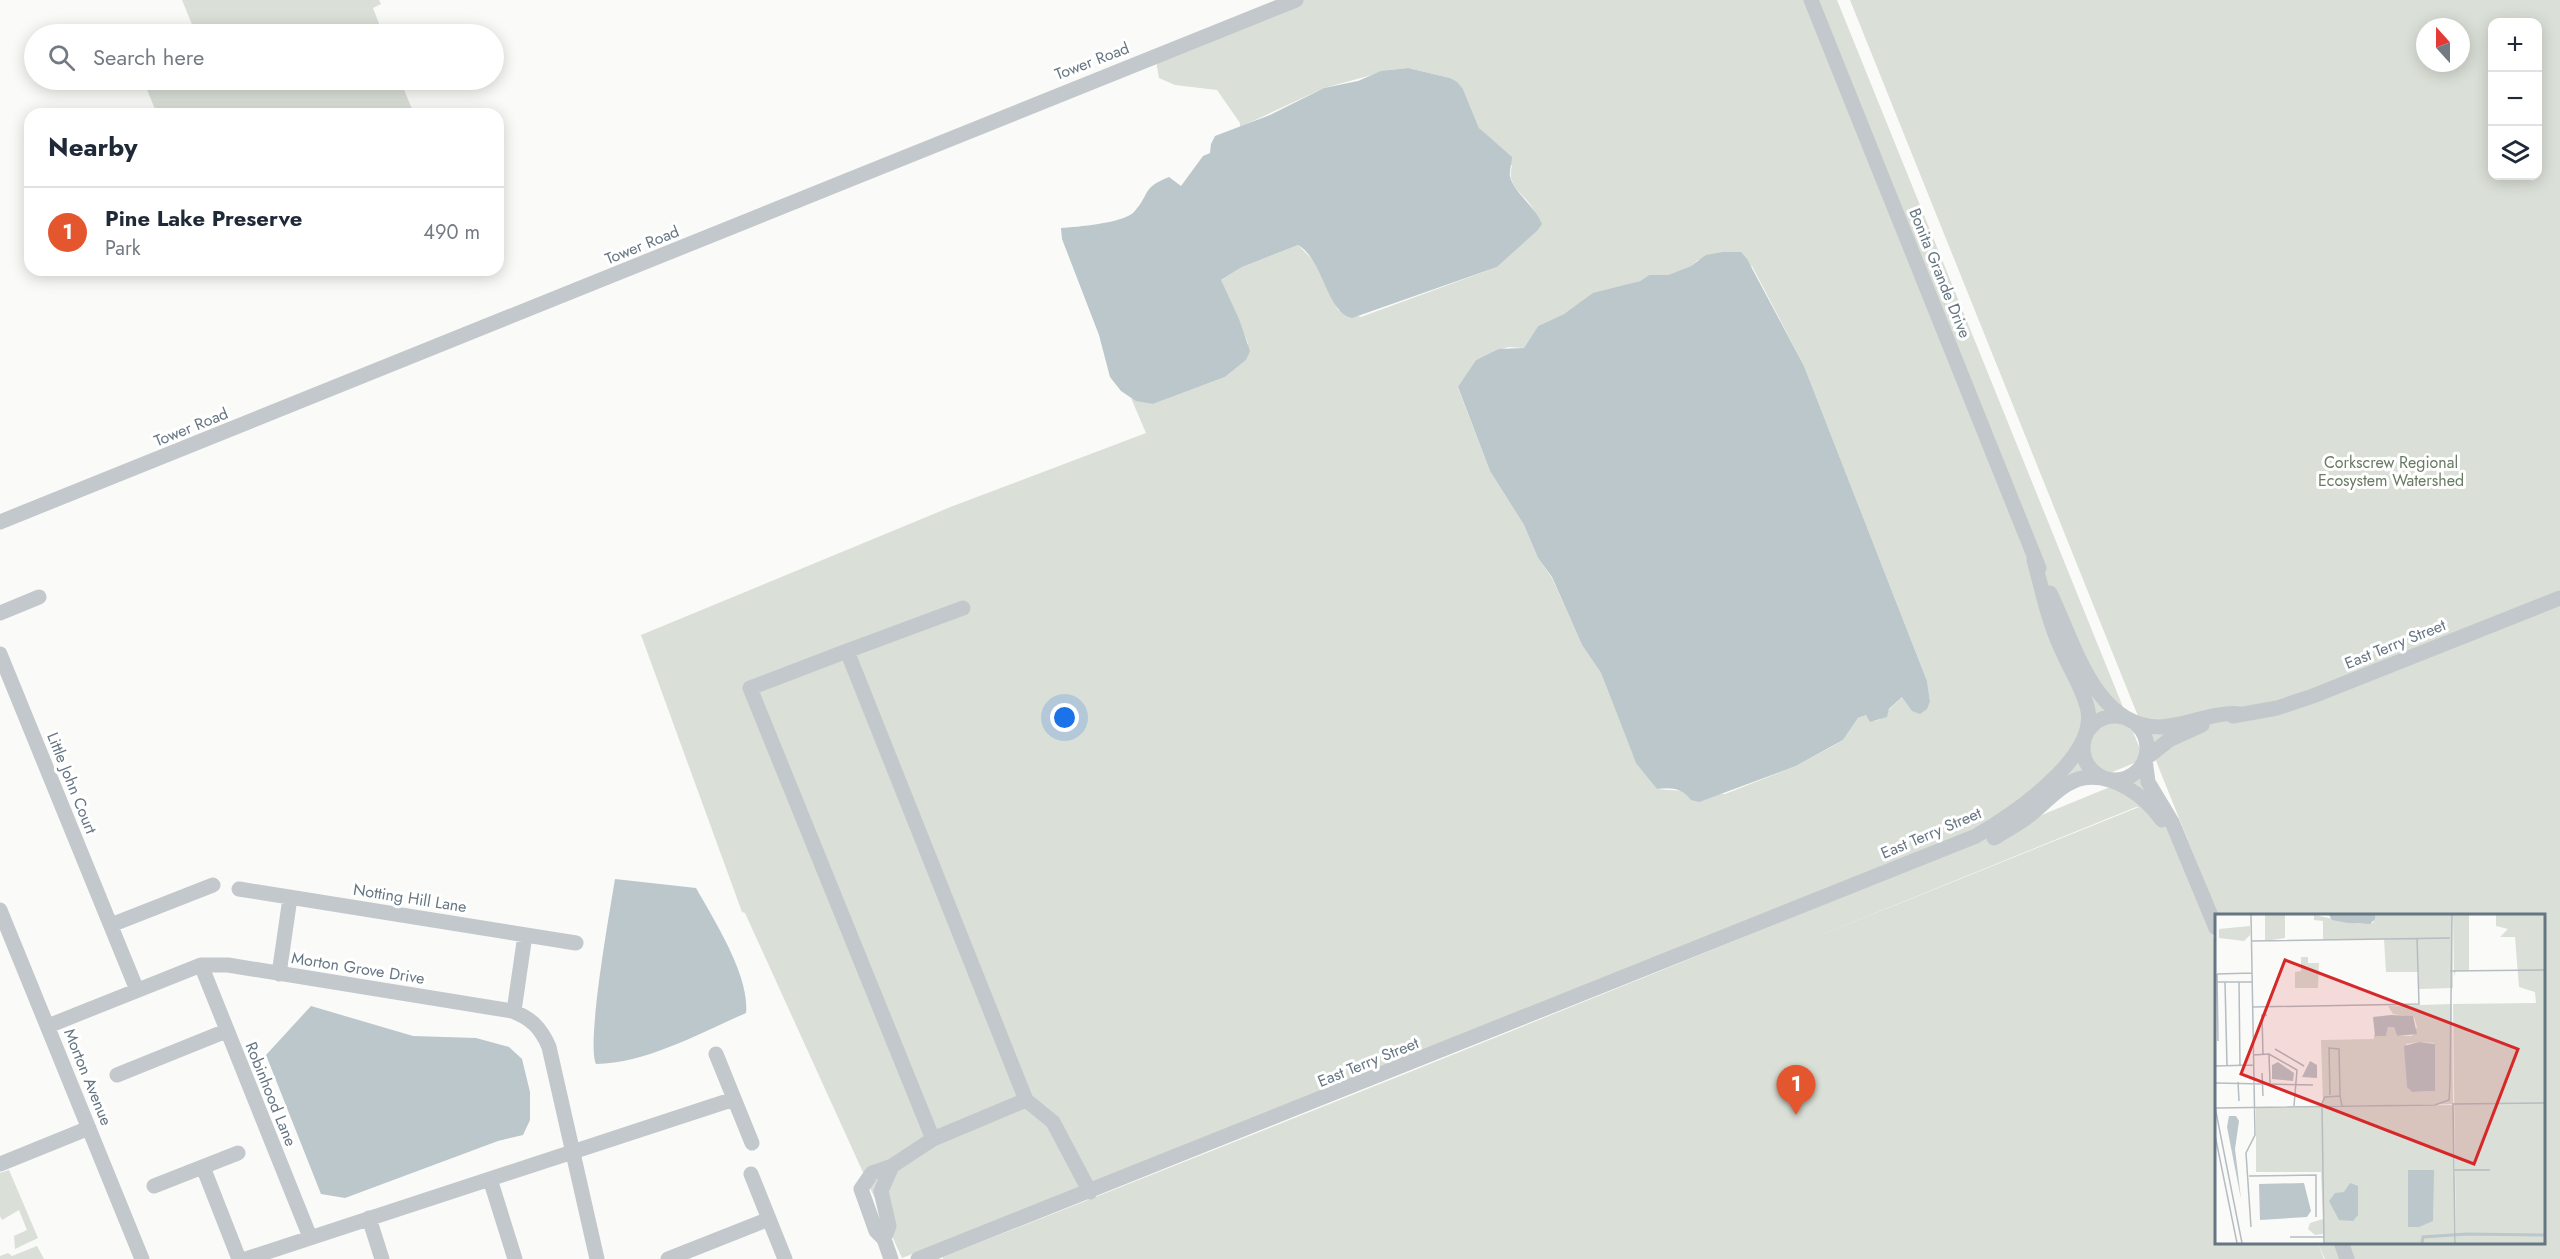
<!DOCTYPE html>
<html lang="en">
<head>
<meta charset="utf-8">
<style>
	:root { --surface:#fff; --page:#f2f2f3; --text:#1f2937; --muted:#747a83; --line:#e0e1e3; --accent:#e4572e }
	body { margin:0; font-family:Jost,sans-serif; background:var(--page); color:var(--text) }
	.controls { position:absolute; right:18px; top:18px; display:grid; overflow:hidden; border-radius:12px; box-shadow:0 3px 15px #0003 }
	.controls button { width:54px; height:54px; display:grid; place-items:center; padding:0; border:0; border-bottom:2px solid var(--line); background:var(--surface); color:var(--text); font:30px sans-serif }
	.compass { position:absolute; left:2416px; top:18px; width:54px; height:54px; border-radius:50%; background:var(--surface); box-shadow:0 3px 15px #0003; rotate:339deg }
	.you { position:absolute; left:1065px; top:718px; width:21px; height:21px; margin:-15px; border:4px solid #fff; border-radius:50%; background:#1a73e8; box-shadow:0 0 0 9px #1a73e833 }
	.badge { display:grid; place-items:center; width:39px; height:39px; border-radius:50%; background:var(--accent); color:#fff; font-size:20px; font-weight:700 }
	.pin { position:absolute; translate:-50% -50px; filter:drop-shadow(0 2px 3px #0008) }
	.pin::after { content:''; position:absolute; top:32px; width:21px; height:18px; background:inherit; clip-path:polygon(0 0,100% 0,50% 100%) }
	.list { margin:0; padding:0; list-style:none }
	h2 { display:flex; justify-content:space-between; align-items:center; height:78px; margin:0; padding:0 24px; font-size:26px }
	h2 small { font-size:20px; font-weight:400; color:var(--muted) }
	.list li { display:grid; grid-template-columns:39px 1fr auto; gap:18px; align-items:center; box-sizing:border-box; height:90px; padding:0 24px; border-top:2px solid var(--line) }
	.list b { display:block; font-size:22px; white-space:nowrap }
	.list p { margin:0; font-size:20px; white-space:nowrap; color:var(--muted) }
	.list em { font-size:20px; font-style:normal; color:var(--muted) }
	.icon { flex:none; width:33px; height:33px; fill:none; stroke:currentColor; stroke-width:2; stroke-linecap:round; stroke-linejoin:round }
	.map { position:relative; flex:none; width:2560px; height:1259px; overflow:hidden }
	.search { position:absolute; background:var(--surface); box-shadow:0 3px 15px #0003; left:24px; top:24px; width:480px; height:66px; display:flex; align-items:center; gap:15px; box-sizing:border-box; padding:0 21px; border-radius:33px; color:var(--muted); font-size:22px }
	.panel { position:absolute; background:var(--surface); box-shadow:0 3px 15px #0003; left:24px; top:108px; width:480px; height:168px; border-radius:18px }
	.map>svg:first-child { display:block }
	.green { fill:#dadfd7; fill-rule:evenodd }
	.water { fill:#bbc7cb }
	.lines { fill:none; stroke-linecap:round; stroke-linejoin:round }
	.minor { stroke:#c3c8cc; stroke-width:15 }
	.labels { text-anchor:middle; dominant-baseline:central; stroke-width:6; stroke-linejoin:round; paint-order:stroke }
	.street-label { font-size:16px; fill:#657683; stroke:#fff }
	.park-label { font-size:16px; fill:#687a64; stroke:#fff }
	.inset-river { fill:none; stroke:#bbc7cb; stroke-width:3 }
	.inset-road { fill:none; stroke:#b5bdc2; stroke-width:1.5 }
	.view { fill:#d62828; fill-opacity:0.15; stroke:#d62828; stroke-width:3 }
	.inset-edge { fill:none; stroke:#657683; stroke-width:3 }
</style>
</head>
<body>
<div class="map">
<svg width="2560" height="1259" viewBox="0 0 2560 1259">
	<rect width="100%" height="100%" fill="#fafaf8"/>
	<path class="green" d="M182,0H379L381,4L373,8L383,34H196Z
		M1302,0H1837L2144,759L1637,967L902,1258L745,913L742,912L641,635L953,506L1146,433L1131,398L1153,404L1225,377L1246,360L1248,343L1220,281L1242,267L1298,245L1316,263L1338,310L1361,317L1497,267L1537,231C1536,224 1536,213 1532,207C1523,193 1506,186 1512,166L1479,128L1463,89L1450,78L1408,68L1390,70L1324,88L1240,127V123L1217,90L1175,85L1159,78L1156,61ZM1698,260L1752,266L1804,366L1927,681L1930,701L1909,703L1902,697L1879,720L1873,721L1866,715L1858,718L1843,740L1835,745L1796,766L1725,794L1657,789L1633,755L1601,673L1582,645L1552,578L1538,558L1524,525L1490,471L1458,388L1476,360L1508,347L1524,348L1538,326L1564,314L1593,294L1640,281L1649,275H1668L1691,266Z
		M1850,0H2560V1259H2354L2347,1243L2544,1242V916L2218,915ZM2492,22H2538V176H2492ZM2425,27H2461V63H2425Z
		M143,80H400L414,114H157Z
		M2149,771L2216,944V1242L2334,1243L2341,1259H2325L2318,1244L2324,1259H943V1257C1347,1099 1748,936 2149,771ZM2136,807H2139L1794,946Z
		M9,1170L38,1238L15,1249L14,1236L27,1230L19,1210L2,1220L0,1216V1173Z
		M37,1246L44,1259H0V1256L8,1253L12,1256Z"/>
	<path class="water" d="M1408,68L1450,78L1457,82L1463,89L1479,128L1512,157C1512,163 1509,171 1510,176C1513,192 1535,206 1542,224L1537,231L1497,267L1352,318C1326,312 1324,260 1298,245L1242,267L1221,280L1239,319L1250,351L1246,360L1225,377L1153,404L1136,401L1121,391L1110,377L1099,335L1062,239L1061,228C1076,227 1124,223 1134,212C1151,193 1141,188 1169,177L1181,186L1203,156L1210,153L1211,144L1215,136L1270,115L1324,88L1358,81L1381,71Z
		M1723,252H1741L1747,259L1804,366L1927,681L1930,701L1927,709L1920,714L1912,711L1902,697L1889,709L1887,717L1870,722L1866,715L1858,718L1843,740L1796,766L1699,802L1691,800C1683,788 1670,787 1657,789L1636,763L1601,673L1582,645L1552,577L1538,558L1524,525L1490,471L1458,387L1476,360L1499,349L1524,348L1538,326L1564,314L1593,293L1640,281L1649,275H1668L1691,266L1706,255Z
		M615,879L696,888C714,920 750,976 746,1013C700,1033 647,1063 596,1064C586,1044 610,910 615,879Z
		M311,1006L413,1036L476,1038L509,1047L522,1059L530,1092V1120L523,1135L498,1141L345,1198L321,1194L266,1055Z"/>
	<g class="lines">
		<path class="minor" d="M1811,0L2039,568
			M0,522C432,347 864,174 1296,0
			M2050,593C2073,639 2094,728 2160,727C2188,726 2212,711 2241,714
			M0,613L39,597
			M847,651L963,608
			M0,654L137,990
			M2233,716L2277,708L2313,696L2560,598
			M2083 748a32 32 0 1 1 64 0a32 32 0 1 1-64 0Z
			M2202,725L2169,740L2145,759L2148,782L2172,822L2216,928
			M1994,838C2005,831 2016,825 2026,818C2043,806 2061,782 2083,778C2114,773 2145,796 2162,820
			M239,889L576,943
			M0,910L142,1259
			M111,925L213,885
			M201,965L310,1237
			M279,974L290,898
			M514,1011L525,935
			M48,1026L201,965H228L512,1011C531,1018 541,1028 549,1047L597,1259
			M716,1054L752,1143
			M117,1075L226,1031
			M933,1139L750,688L847,651L1026,1100
			M0,1164L89,1128
			M203,1167L239,1259
			M751,1174L785,1259
			M490,1179L515,1259
			M154,1186L238,1153
			M369,1218L382,1259
			M884,1239L876,1231L861,1189L872,1173L892,1166
			M2341,1242L2347,1259
			M246,1259L734,1099
			M668,1259L769,1219
			M891,1259L884,1239L889,1226L881,1191L892,1166L933,1139L1026,1100L1053,1122L1090,1192
			M918,1259C1272,1121 1624,978 1976,836C2012,815 2096,759 2088,711C2084,689 2069,668 2061,648C2048,620 2042,589 2034,560"/>
	</g>
	<g class="labels">
		<g class="street-label">
			<text transform="translate(1092 61) rotate(-21)">Tower Road</text>
			<text transform="translate(642 245) rotate(-22)">Tower Road</text>
			<text transform="translate(1940 273) rotate(68)">Bonita Grande Drive</text>
			<text transform="translate(191 427) rotate(-22)">Tower Road</text>
			<text transform="translate(2395 644) rotate(-22)">East Terry Street</text>
			<text transform="translate(72 783) rotate(68)">Little John Court</text>
			<text transform="translate(1931 833) rotate(-23)">East Terry Street</text>
			<text transform="translate(410 898) rotate(9)">Notting Hill Lane</text>
			<text transform="translate(358 968) rotate(9)">Morton Grove Drive</text>
			<text transform="translate(1368 1062) rotate(-22)">East Terry Street</text>
			<text transform="translate(88 1077) rotate(68)">Morton Avenue</text>
			<text transform="translate(271 1094) rotate(68)">Robinhood Lane</text>
		</g>
		<g class="park-label">
			<text x="2391" y="462">Corkscrew Regional<tspan x="2391" dy="18">Ecosystem Watershed</tspan></text>
		</g>
	</g>
	<g transform="translate(2215 914)">
		<rect width="330" height="330" fill="#fafaf8"/>
		<path d="M50,1H70V24L50,27ZM99,1L144,10L158,9L160,1H237L238,74L204,75V58H171L169,25L108,26V7L99,6ZM238,1H254V56L241,57L239,62ZM281,1H330V329H241L238,90L321,89L320,78L304,73L300,23H285L293,15L281,12ZM35,12V21L29,27L4,24V15ZM86,43H93V49H104L103,74H80V58L86,57ZM237,90L238,190L108,192L106,126L159,125V121L171,122L173,113H179L182,122H197L202,113L199,103L178,100L173,92ZM204,128L219,129L220,177L197,178L192,172L191,130ZM238,191L240,329H109L108,320L100,321L93,315L95,309L108,305L106,258H41V194Z" fill="#dadfd7" fill-rule="evenodd"/>
		<path d="M114,1H160V5L155,10L133,9L117,6ZM176,101L198,102L202,120L182,122L179,113H173L171,122H160L158,103ZM204,128L220,130V177L197,178L192,173L189,132ZM95,147L102,151V164L87,163ZM63,148L79,159L78,167L57,165V151ZM14,202H21L24,207L20,235L26,285L12,213ZM193,256H219L218,307L204,313H193ZM89,269L96,297L92,303L45,306L44,270ZM135,269L143,272V301L138,307L124,306L114,287L120,279L129,278Z" fill="#bbc7cb"/>
		<path class="inset-river" d="M207,329L208,323L252,320L330,321"/>
		<path class="inset-road" d="M36,1L40,221L31,239L36,313M36,27L235,24M235,57L330,56M2,60L3,127M2,60L37,59M2,68H37M10,68L12,152M24,68L25,152M37,93L204,90L202,24M60,135L89,152M48,140L47,101H52M54,140L55,169M38,141L54,140L82,156L79,192M0,152L38,151M47,159L48,182M23,168L24,187M235,168L237,1M1,169L98,171M115,181L114,134L124,135L125,182M0,193L27,329M1,194L220,191L234,186L235,168M0,221L22,329M239,256H275M34,262L101,261V303M75,323H109M109,329L107,189L110,183L125,182L127,192M240,329L238,190L330,189"/>
		<path class="view" d="M70,46L303,135L259,250L26,160Z"/>
		<rect width="330" height="330" class="inset-edge"/>
	</g>
</svg>
<div class="controls">
<button>+</button>
<button>−</button>
<button><svg class="icon" aria-label="layers" viewBox="0 0 24 24"><path d="M12 4l9 5-9 5-9-5zM3 14l9 5 9-5"/></svg></button>
</div>
<svg class="compass" viewBox="-18 -18 36 36"><path d="M0-13l5 13h-10z" fill="#e53935"/><path d="M0 13l5-13h-10z" fill="#747a83"/></svg>
<div class="you"></div>
<div class="pin badge" style="left:1796px;top:1115px">1</div>
<div class="search"><svg class="icon" aria-label="search" viewBox="0 0 24 24"><circle cx="10" cy="10" r="6"/><path d="M15 15l6 6"/></svg>Search here</div>
<section class="panel">
<h2>Nearby<small></small></h2>
<ul class="list">
<li><span class="badge">1</span><div><b>Pine Lake Preserve</b><p>Park</p></div><em>490 m</em></li>
</ul>
</section>
</div>
</body>
</html>
